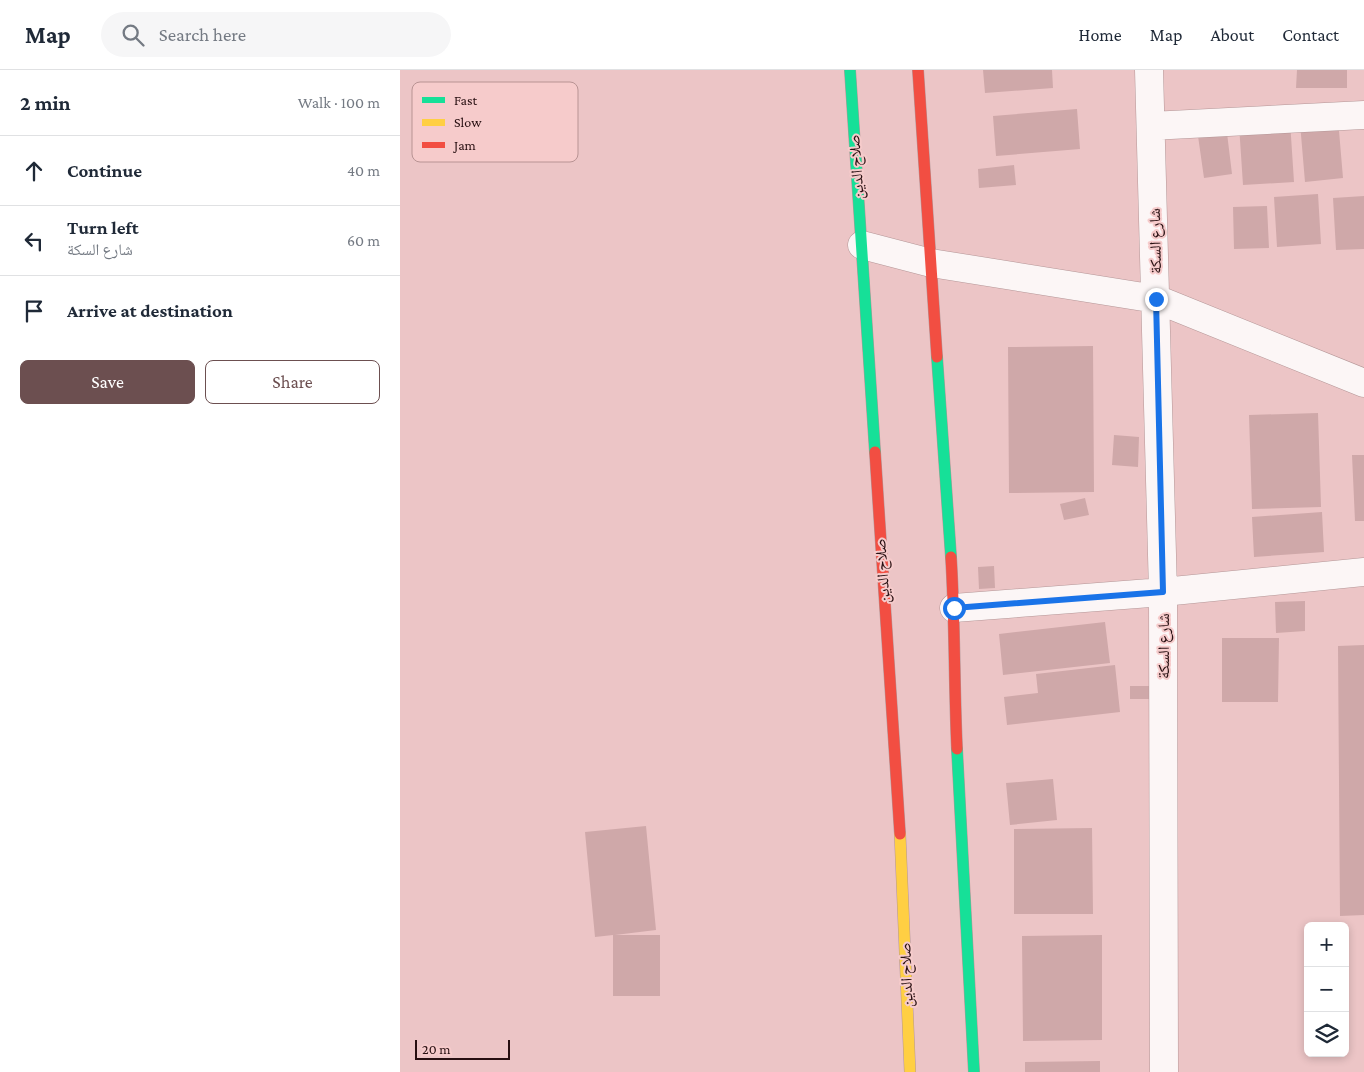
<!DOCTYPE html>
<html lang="en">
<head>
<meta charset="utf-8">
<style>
	:root { --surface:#fff; --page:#f6f6f7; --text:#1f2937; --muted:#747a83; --line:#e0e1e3; --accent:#6c4f50 }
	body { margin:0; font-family:"Crimson Pro","Noto Naskh Arabic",serif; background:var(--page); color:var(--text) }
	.controls { position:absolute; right:15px; bottom:15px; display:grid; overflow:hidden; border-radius:8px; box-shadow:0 2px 8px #0003 }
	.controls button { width:45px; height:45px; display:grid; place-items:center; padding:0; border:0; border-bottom:1px solid var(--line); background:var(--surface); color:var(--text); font:25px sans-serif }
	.scale { position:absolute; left:15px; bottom:12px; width:95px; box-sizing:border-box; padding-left:5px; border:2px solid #270f11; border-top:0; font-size:14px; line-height:18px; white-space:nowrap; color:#270f11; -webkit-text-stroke:4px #f6cbcb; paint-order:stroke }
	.stop { position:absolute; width:15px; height:15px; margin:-11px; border:4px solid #1a73e8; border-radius:50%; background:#fff }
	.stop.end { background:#1a73e8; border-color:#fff; box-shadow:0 1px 5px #0008 }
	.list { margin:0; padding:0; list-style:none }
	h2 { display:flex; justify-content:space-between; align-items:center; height:65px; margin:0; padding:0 20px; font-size:21px }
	h2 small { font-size:16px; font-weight:400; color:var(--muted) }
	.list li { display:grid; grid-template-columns:32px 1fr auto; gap:15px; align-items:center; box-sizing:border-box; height:70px; padding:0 20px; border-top:1px solid var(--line) }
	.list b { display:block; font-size:19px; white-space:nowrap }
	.list p { margin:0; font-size:16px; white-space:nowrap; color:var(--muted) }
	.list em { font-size:16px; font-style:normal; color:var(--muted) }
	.actions { display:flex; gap:10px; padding:15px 20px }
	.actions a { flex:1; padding:11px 0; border:1px solid var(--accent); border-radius:8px; text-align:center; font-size:18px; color:var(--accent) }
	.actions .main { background:var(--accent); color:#fff }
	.icon { flex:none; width:28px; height:28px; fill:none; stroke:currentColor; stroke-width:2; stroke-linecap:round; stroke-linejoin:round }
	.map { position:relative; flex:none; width:964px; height:1002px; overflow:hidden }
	header { display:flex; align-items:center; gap:30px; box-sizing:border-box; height:70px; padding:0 25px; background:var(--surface); border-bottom:1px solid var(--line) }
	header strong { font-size:24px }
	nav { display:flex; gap:28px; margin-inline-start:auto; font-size:18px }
	.search { width:350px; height:45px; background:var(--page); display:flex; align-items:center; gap:12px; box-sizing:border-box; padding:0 18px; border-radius:28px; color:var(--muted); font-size:19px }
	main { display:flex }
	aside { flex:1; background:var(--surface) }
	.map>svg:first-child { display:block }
	.building { fill:#cfa8a9 }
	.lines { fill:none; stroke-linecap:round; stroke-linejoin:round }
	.street-casing { stroke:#b49697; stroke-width:29 }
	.fast-casing { stroke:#b49697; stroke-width:12 }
	.slow-casing { stroke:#b49697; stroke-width:12 }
	.jam-casing { stroke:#b49697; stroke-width:12 }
	.street { stroke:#fcf6f6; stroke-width:28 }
	.fast { stroke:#16e098; stroke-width:11 }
	.slow { stroke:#ffcf43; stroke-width:11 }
	.jam { stroke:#f24e42; stroke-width:11 }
	.route { stroke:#1a73e8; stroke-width:6 }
	.labels { text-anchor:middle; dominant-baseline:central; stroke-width:4; stroke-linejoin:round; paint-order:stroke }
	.street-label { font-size:16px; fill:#270f11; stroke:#f6cbcb }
	.key { fill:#f6cbcb; stroke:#b89393; stroke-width:1 }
	.key-label { font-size:14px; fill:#270f11 }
</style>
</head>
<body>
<header>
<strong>Map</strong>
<div class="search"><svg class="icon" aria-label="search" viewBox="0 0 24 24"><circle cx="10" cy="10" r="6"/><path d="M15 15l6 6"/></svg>Search here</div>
<nav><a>Home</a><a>Map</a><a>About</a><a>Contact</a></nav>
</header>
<main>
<aside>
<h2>2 min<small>Walk · 100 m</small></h2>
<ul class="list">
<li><svg class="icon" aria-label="ahead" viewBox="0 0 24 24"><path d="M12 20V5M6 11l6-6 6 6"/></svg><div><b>Continue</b></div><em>40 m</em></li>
<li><svg class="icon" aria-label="left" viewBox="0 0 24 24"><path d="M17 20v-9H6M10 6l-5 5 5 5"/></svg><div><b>Turn left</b><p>شارع السكة</p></div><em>60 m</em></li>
<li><svg class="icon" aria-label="arrive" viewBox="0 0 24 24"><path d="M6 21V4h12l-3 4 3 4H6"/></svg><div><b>Arrive at destination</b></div></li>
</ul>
<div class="actions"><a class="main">Save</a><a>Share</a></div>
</aside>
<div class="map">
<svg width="964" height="1002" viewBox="0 0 964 1002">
	<rect width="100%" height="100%" fill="#ecc5c6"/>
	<path class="building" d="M583,0H652L653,18L585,23Z
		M897,0H947V18H896Z
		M677,39L680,79L596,86L593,46Z
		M938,49L943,108L905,112L900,53Z
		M890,51L894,112L843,115L839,55Z
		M827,63L832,104L804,108L798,66Z
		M614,95L616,115L579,118L578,99Z
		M918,124L921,174L877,177L874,127Z
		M964,126V179L936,180L933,128Z
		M867,136L869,178L834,179L833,137Z
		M693,276L694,422L609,423L608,277Z
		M918,343L921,437L852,439L849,345Z
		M714,365L739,367L738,397L712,395Z
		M952,385H964V451H955Z
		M685,428L689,445L664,450L660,434Z
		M922,442L924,482L854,487L852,447Z
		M594,496L595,518L579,519L578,497Z
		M905,531V561L876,563L875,532Z
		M705,552L710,593L603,605L599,564Z
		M822,568H879L878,632H822Z
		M964,575V845L940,846L938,576Z
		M715,595L720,642L607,655L604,627L638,623L636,604Z
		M730,616H751V629H730Z
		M653,709L657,750L610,755L606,713Z
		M246,756L256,860L215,865H260V926H213V865L195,867L185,762Z
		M692,758L693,844H614V759Z
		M702,865V970L623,971L622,866Z
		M700,991V1002H625V992Z"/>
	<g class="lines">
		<g class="street-casing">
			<path id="street" d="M749,0L763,522L764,1002
				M751,56L964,45
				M462,175L531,193L756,229L964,313
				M554,538L763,522L964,502"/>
		</g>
		<g class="fast-casing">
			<path id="fast" d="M450,0L475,382
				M537,287L551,487
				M557,679L574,1002"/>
		</g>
		<g class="slow-casing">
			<path id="slow" d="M500,764L510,1002"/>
		</g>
		<g class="jam-casing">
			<path id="jam" d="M518,0L537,287
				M475,382L500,764
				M551,487C555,551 554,615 557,679"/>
		</g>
		<use href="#street" class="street"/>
		<use href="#fast" class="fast"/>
		<use href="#slow" class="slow"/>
		<use href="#jam" class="jam"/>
	</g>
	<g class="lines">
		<path class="route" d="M554,538L763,522L756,229"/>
	</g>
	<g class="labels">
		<g class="street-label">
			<text transform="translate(456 97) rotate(-94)">صلاح الدين</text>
			<text transform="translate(755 171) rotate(-91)">شارع السكة</text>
			<text transform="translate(482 501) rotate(-94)">صلاح الدين</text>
			<text transform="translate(763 576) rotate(-90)">شارع السكة</text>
			<text transform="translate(506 905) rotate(-92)">صلاح الدين</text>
		</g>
	</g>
	<rect x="12" y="12" width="166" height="80" rx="8" class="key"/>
	<rect x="22" y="27" width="23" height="6" fill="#16e098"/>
	<rect x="22" y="49" width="23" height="7" fill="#ffcf43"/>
	<rect x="22" y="72" width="23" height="6" fill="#f24e42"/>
	<g class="key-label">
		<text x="54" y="35">Fast</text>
		<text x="54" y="57">Slow</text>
		<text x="54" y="80">Jam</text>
	</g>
</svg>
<div class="controls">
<button>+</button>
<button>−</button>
<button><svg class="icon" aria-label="layers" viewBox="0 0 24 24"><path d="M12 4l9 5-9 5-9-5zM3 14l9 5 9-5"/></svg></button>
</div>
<div class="scale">20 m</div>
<div class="stop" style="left:554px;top:538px"></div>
<div class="stop end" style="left:756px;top:229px"></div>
</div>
</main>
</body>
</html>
